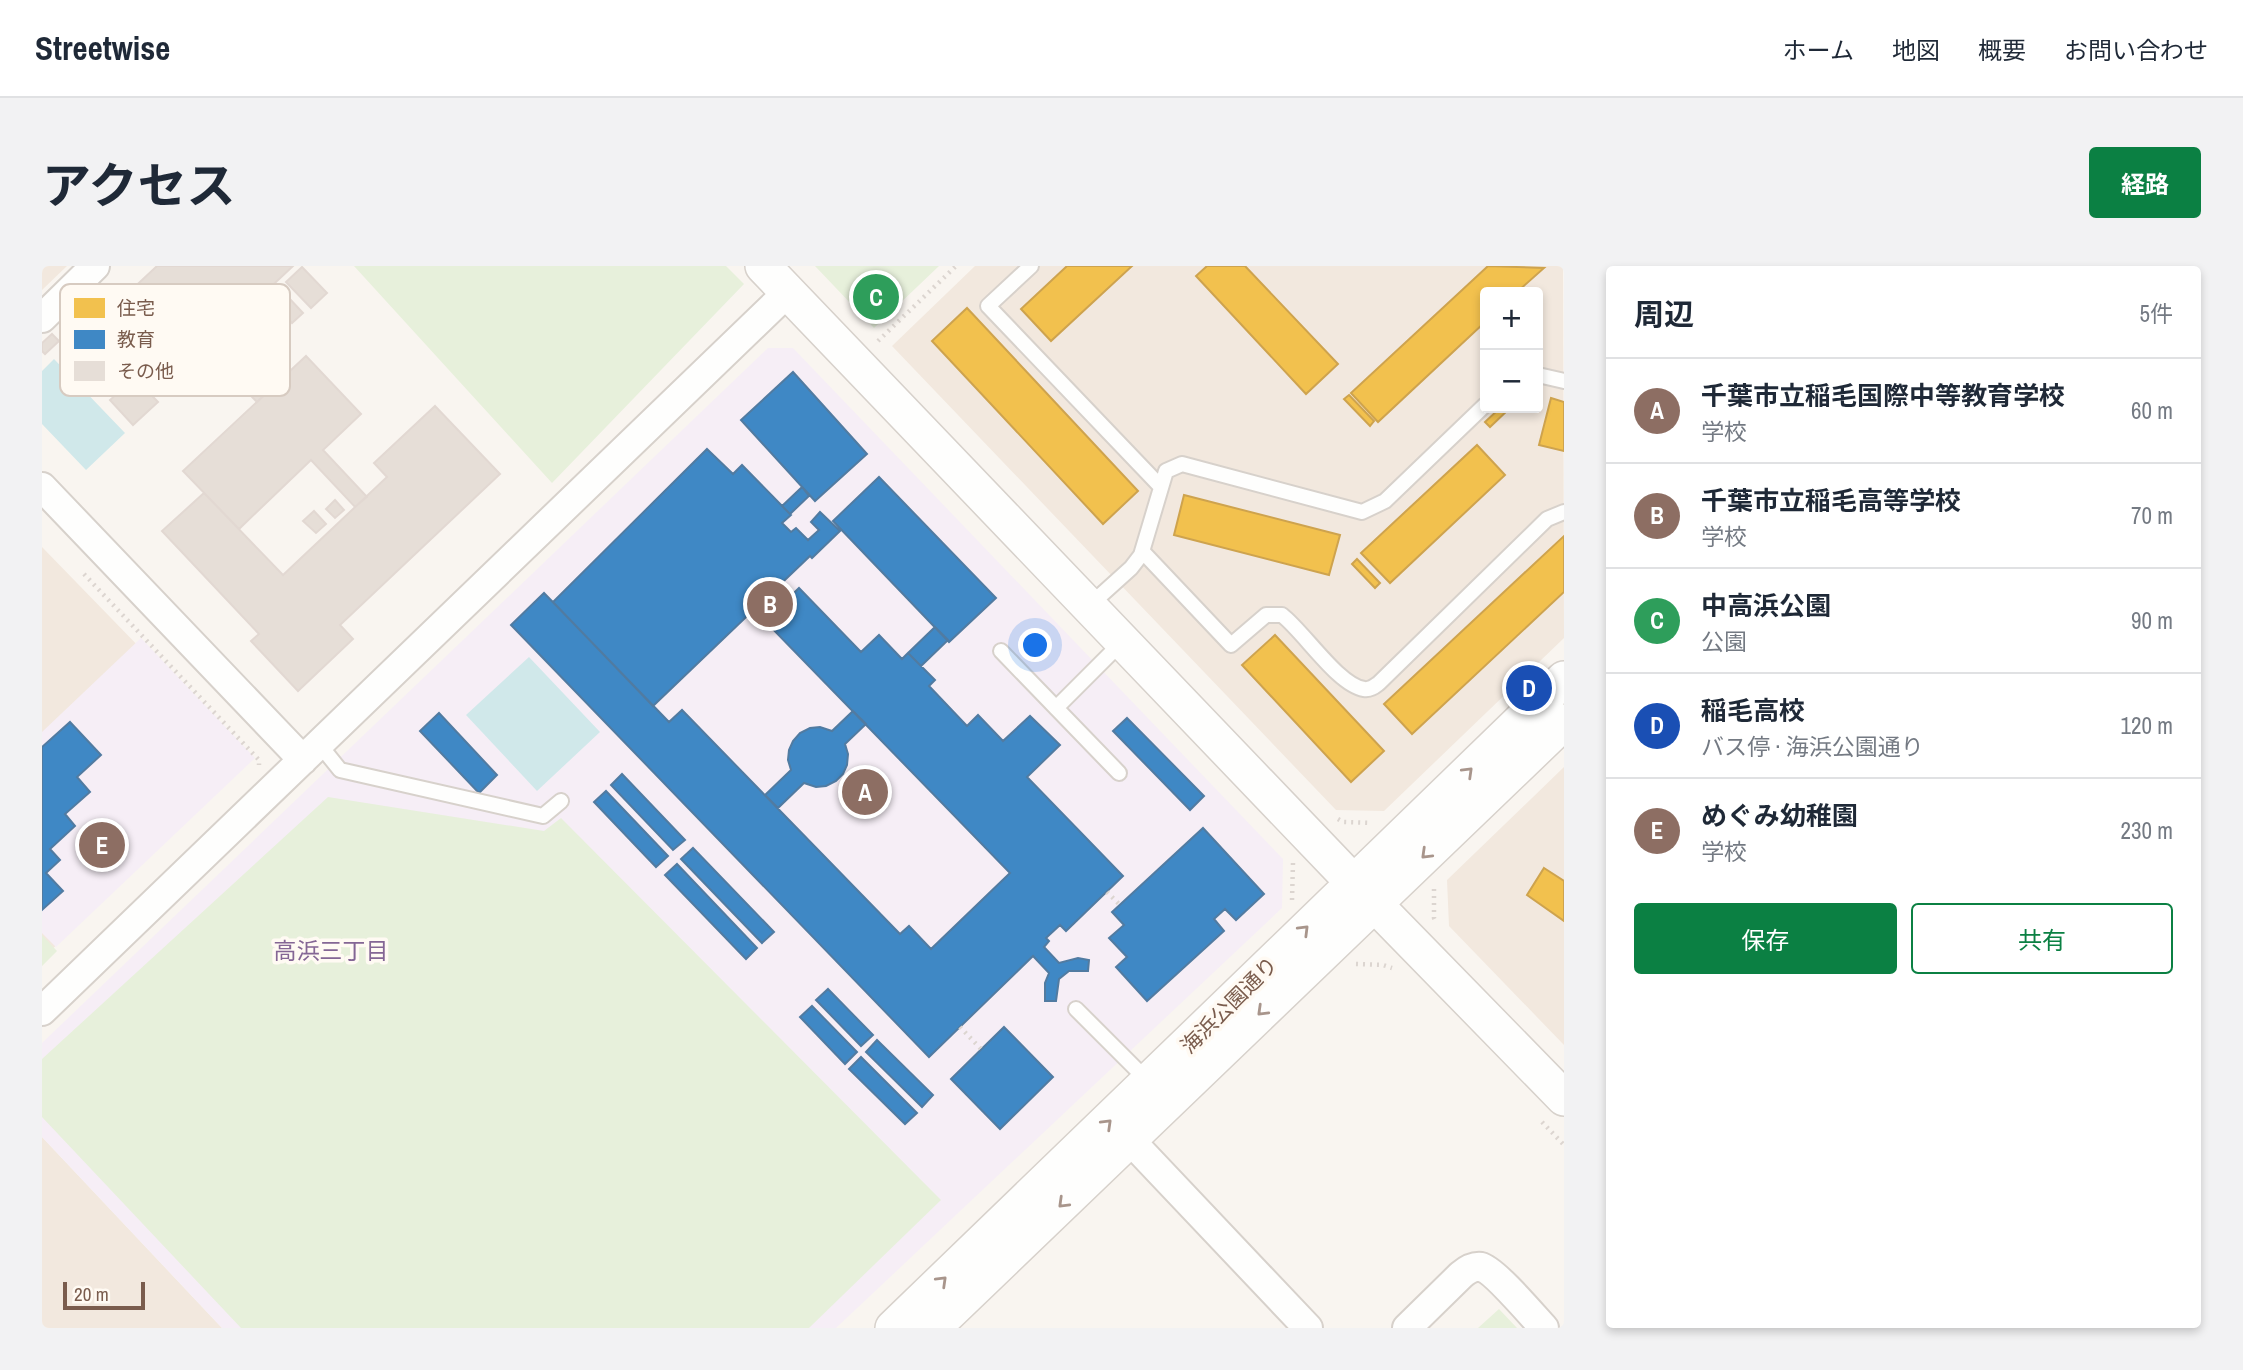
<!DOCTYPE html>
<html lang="ja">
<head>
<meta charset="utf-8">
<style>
	:root { --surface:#fff; --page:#f2f2f3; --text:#1f2937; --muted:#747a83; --line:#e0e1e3; --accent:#0b8043 }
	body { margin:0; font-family:"Archivo Narrow","Noto Sans JP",sans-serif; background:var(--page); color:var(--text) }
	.controls { position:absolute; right:21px; top:21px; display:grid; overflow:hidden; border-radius:7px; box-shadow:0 4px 10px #0003 }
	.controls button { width:63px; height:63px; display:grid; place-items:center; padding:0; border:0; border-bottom:2px solid var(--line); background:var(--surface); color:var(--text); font:35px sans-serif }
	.scale { position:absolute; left:21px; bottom:18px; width:82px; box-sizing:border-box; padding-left:7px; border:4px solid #7a5c4d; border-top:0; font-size:19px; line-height:24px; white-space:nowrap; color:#7a5c4d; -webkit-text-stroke:5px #fffaf3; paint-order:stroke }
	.you { position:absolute; left:994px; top:380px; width:24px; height:24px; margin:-18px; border:5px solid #fff; border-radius:50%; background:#1a73e8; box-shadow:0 0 0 10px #1a73e833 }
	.badge { display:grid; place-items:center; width:46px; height:46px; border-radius:50%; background:var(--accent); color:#fff; font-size:23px; font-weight:700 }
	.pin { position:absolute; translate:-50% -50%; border:4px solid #fff; box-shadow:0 2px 7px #0006 }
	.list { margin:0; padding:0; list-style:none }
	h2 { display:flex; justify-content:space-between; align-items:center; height:91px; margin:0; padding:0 28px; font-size:30px }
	h2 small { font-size:23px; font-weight:400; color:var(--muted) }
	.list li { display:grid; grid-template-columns:46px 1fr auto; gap:21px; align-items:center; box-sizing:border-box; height:105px; padding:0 28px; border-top:2px solid var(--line) }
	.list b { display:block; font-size:26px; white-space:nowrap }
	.list p { margin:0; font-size:23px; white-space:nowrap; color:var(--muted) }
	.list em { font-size:23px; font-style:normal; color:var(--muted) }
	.actions { display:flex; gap:14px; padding:21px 28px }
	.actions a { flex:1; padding:16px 0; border:2px solid var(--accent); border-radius:7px; text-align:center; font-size:24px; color:var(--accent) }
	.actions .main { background:var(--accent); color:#fff }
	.map { position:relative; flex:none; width:1522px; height:1062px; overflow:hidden; border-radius:7px }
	header { display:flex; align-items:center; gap:42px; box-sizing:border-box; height:98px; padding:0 35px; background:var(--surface); border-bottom:2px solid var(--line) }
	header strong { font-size:33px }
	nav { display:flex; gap:38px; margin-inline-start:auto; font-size:24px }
	.intro { display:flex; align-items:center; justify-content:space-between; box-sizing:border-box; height:168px; padding:0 42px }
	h1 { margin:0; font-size:49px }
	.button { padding:18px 32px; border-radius:7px; background:var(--accent); color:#fff; font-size:24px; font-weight:700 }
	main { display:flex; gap:42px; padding:0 42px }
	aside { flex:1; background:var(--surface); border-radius:7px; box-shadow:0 4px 10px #0003 }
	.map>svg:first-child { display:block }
	.residential { fill:#f2e8de; fill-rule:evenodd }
	.education { fill:#f6eef6 }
	.green { fill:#e7f0db }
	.water { fill:#d0e8ea }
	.homes { fill:#f2c14e; stroke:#cea34e; stroke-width:2 }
	.schools { fill:#3f88c5; stroke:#517ba1; stroke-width:2 }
	.building { fill:#e6ded7; stroke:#e2d8d2; stroke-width:2 }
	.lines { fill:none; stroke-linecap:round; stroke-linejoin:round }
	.service-casing { stroke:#d7d1cb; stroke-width:18 }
	.minor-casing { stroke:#d7d1cb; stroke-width:32 }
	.tertiary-casing { stroke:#d7d1cb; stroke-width:38 }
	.path { stroke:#dcd5d0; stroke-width:4.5; stroke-dasharray:2 5; stroke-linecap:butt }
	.service { stroke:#fefefd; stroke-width:14 }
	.minor { stroke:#fefefd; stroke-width:28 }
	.tertiary { stroke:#fefefd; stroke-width:35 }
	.oneway { stroke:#a8958b }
	.labels { text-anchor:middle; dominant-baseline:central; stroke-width:7; stroke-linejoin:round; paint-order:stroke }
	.street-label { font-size:21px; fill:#7a5c4d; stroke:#fffaf3 }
	.neighbourhood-label { font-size:23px; fill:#846695; stroke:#fffaf3 }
	.key { fill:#fffaf3; stroke:#d7cbc1; stroke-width:2 }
	.key-label { font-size:19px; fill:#7a5c4d }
</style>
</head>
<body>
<header>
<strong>Streetwise</strong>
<nav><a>ホーム</a><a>地図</a><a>概要</a><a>お問い合わせ</a></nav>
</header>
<div class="intro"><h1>アクセス</h1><a class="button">経路</a></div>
<main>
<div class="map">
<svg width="1522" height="1062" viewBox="0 0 1522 1062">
	<rect width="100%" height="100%" fill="#f9f5f0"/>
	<path class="residential" d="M0,0H25L0,24Z
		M933,0H1521L1522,372L1342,545L1294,544L850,80ZM1443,26H1496V142H1443Z
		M0,281L207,494L0,693Z
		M1522,501V779L1407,660L1405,614Z
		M0,871L180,1062H0Z"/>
	<path class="education" d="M726,82H751L1241,593L1240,642L794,1062H180L0,871V777Z
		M99,372L213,492L14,681L0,667V466Z"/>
	<path class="green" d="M312,0H684L702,18L510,217Z
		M773,0H897L832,62Z
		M286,531L502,565L519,552L899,934L767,1062H199L0,851V793Z
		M0,669L15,685L0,700Z
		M1457,1043L1475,1062H1436Z"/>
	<path class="water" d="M12,93L83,167L44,204L0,158V105Z
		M487,391L558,466L495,525L424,449Z"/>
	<path class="homes" d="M1025,0H1090L1009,75L979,43Z
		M1165,0H1203L1296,98L1264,128L1154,10Z
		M1446,0L1502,2L1475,26H1443V56L1336,156L1309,127Z
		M925,42L1096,225L1061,258L890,75Z
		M1307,129L1332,155L1328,160L1302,133Z
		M1509,132L1522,136V185L1497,179Z
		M1458,142H1468L1448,161L1443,156Z
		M1435,179L1463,209L1348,317L1319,287Z
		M1142,229L1298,269L1287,309L1132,269Z
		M1522,270V326L1370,468L1342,438Z
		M1315,293L1338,317L1333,322L1310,298Z
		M1233,369L1342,485L1309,516L1200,399Z
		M1502,602L1522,615V655L1485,629Z"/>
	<path class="schools" d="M751,106L825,188L773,235L699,154Z
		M665,183L691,208L700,199L749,249L740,257L749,266L754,262L766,274L777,264L769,256L778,246L798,265L770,292L768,290L611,440L511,336Z
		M837,211L954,332L907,376L791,255Z
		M760,221L767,230L748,248L740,240Z
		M757,322L819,386L837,369L860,393L866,387L893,414L887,420L925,460L936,449L961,475L988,450L1018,479L985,511L1081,610L1024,665L1018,659L1004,672L1007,675L1002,681L1017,697L1036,692L1047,694L1046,705H1027L1017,713L1014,735H1003V717L1007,707L991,690L887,791L469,359L502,327L627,456L640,444L858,668L867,660L889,683L968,607L723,355Z
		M893,361L906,374L879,400L866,387Z
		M811,445L824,458L803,478L806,488L805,499L801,508L794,515L784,520L774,521L762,517L736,542L723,529L749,504L746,494L747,484L751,475L758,467L768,462L778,461L790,465Z
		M397,447L455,509L437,527L378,465Z
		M1085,452L1162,530L1148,544L1071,465Z
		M28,456L59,489L35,511L48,526L23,548L33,560L8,583L18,594L4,607L21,625L0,644V481Z
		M580,508L643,574L631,584L569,519Z
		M564,525L626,590L614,601L552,536Z
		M1161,562L1222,628L1194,654L1183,643L1172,653L1182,665L1105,735L1074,701L1085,691L1067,672L1082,659L1070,646Z
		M651,582L732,666L720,677L639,593Z
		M635,598L715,682L704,693L623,609Z
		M786,723L831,769L819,780L774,734Z
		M770,740L815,786L803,798L758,751Z
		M962,761L1011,811L958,863L909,813Z
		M835,774L891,829L880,841L824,786Z
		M819,791L875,847L863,858L807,803Z"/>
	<path class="building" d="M115,0H251L137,107L79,46L91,36L84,29Z
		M260,1L285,27L269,42L244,16Z
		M245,30L261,47L250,57L234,40Z
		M10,68L17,75L3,88L0,85V77Z
		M174,73L225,127L215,136L164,83Z
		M264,90L319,148L281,184L325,231L313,241L269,194L197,263L141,205Z
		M93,112L116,136L91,159L68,134Z
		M393,140L458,208L298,359L311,373L256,425L209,375L217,368L120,265L162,227L241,309L345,211L332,197Z
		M293,234L302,244L293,252L284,243Z
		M272,245L284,258L274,267L261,255Z"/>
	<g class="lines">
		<g class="service-casing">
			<path id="service" d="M989,0L946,40L1119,221
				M1496,109L1522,115
				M1100,285L1189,379L1224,349H1240C1262,366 1296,419 1322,423C1329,424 1333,420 1337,417L1505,253L1522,246
				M1048,339L1089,302L1099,289L1124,205L1140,198L1320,246L1343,235L1443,139
				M959,385L1077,507
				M1014,442L1081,375
				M278,479L298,504L501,550L519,535
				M1034,743L1107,816"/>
		</g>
		<g class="minor-casing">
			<path id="minor" d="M0,52L53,0
				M0,221L261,494
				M0,745L746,26
				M1087,873L1266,1062
				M1365,1062L1419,1009C1425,1004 1431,1000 1439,1001C1452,1004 1491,1050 1502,1062"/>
		</g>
		<g class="tertiary-casing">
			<path id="tertiary" d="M721,0L1311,616L1522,832
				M851,1062C1076,847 1298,629 1522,413
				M891,1062L1522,456"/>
		</g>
		<path class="path" d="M836,75L914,0
			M42,308L217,494V499
			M1296,553L1301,556L1329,557
			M1392,623V652L1394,656
			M1065,626L1077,638
			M1250,634L1251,597
			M1314,698L1341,699L1350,702
			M918,761L939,783
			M1500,856L1522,879"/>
		<use href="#service" class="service"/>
		<use href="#minor" class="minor"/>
		<use href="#tertiary" class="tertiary"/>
	</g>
	<defs><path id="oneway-chevron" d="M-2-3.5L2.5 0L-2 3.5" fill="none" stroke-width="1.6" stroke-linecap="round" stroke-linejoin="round" transform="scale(1.75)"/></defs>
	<g class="oneway">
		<use href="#oneway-chevron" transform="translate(1426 506) rotate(-44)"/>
		<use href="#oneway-chevron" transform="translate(1384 588) rotate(136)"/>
		<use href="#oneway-chevron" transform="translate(1262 664) rotate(-45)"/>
		<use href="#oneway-chevron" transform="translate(1220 745) rotate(136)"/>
		<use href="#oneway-chevron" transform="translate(1065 858) rotate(-44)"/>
		<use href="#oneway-chevron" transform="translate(1021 937) rotate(136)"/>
		<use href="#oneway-chevron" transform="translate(900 1015) rotate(-44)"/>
	</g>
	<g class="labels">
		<g class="street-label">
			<text transform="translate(1187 739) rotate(-45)">海浜公園通り</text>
		</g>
		<g class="neighbourhood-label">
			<text x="289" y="684">高浜三丁目</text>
		</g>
	</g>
	<rect x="18" y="18" width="230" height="112" rx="10" class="key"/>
	<rect x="32" y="32" width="31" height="20" fill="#f2c14e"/>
	<rect x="32" y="64" width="31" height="19" fill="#3f88c5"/>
	<rect x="32" y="95" width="31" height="20" fill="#e6ded7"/>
	<g class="key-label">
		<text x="75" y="49">住宅</text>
		<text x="75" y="80">教育</text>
		<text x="75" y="112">その他</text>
	</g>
</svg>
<div class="controls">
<button>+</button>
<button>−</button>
</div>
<div class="scale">20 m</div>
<div class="you"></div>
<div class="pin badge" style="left:823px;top:526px;background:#8d6e63">A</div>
<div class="pin badge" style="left:728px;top:338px;background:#8d6e63">B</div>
<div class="pin badge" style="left:834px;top:31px;background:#2e9e5b">C</div>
<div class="pin badge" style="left:1487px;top:422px;background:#1a4fb4">D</div>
<div class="pin badge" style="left:60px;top:579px;background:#8d6e63">E</div>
</div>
<aside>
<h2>周辺<small>5件</small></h2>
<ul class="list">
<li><span class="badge" style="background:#8d6e63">A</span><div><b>千葉市立稲毛国際中等教育学校</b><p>学校</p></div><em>60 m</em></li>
<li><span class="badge" style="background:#8d6e63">B</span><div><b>千葉市立稲毛高等学校</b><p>学校</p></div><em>70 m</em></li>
<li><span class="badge" style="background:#2e9e5b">C</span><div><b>中高浜公園</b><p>公園</p></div><em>90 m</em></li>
<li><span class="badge" style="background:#1a4fb4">D</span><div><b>稲毛高校</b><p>バス停 · 海浜公園通り</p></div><em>120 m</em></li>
<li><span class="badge" style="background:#8d6e63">E</span><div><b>めぐみ幼稚園</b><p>学校</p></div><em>230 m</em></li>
</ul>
<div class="actions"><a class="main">保存</a><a>共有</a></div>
</aside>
</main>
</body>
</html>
